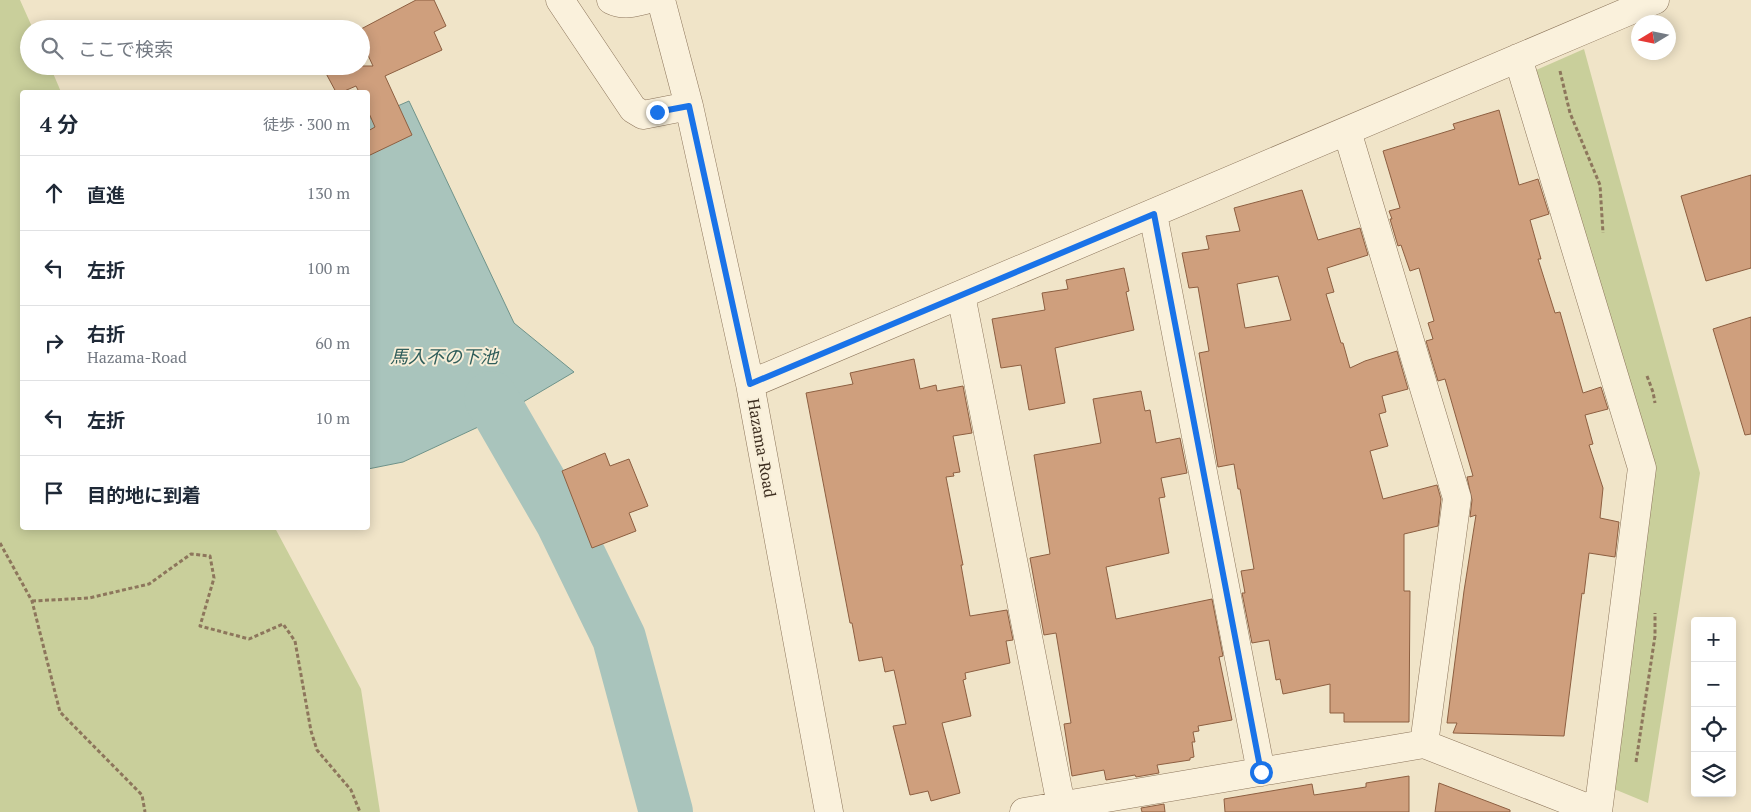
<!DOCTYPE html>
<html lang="ja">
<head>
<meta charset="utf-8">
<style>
	:root { --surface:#fff; --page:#f6f6f7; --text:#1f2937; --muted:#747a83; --line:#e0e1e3 }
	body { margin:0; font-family:"PT Serif","Noto Sans JP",serif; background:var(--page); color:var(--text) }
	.controls { position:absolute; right:15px; bottom:15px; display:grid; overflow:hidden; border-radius:5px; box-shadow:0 2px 12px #0003 }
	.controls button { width:45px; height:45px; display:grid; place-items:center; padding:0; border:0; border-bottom:1px solid var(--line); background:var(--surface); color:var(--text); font:25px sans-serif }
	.compass { position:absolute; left:1631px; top:15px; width:45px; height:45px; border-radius:50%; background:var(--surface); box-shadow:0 2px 12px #0003; rotate:260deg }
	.stop { position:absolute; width:15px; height:15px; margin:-11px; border:4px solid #1a73e8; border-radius:50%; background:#fff }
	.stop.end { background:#1a73e8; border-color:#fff; box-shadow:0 1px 5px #0008 }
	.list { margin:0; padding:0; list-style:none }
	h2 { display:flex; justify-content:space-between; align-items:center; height:65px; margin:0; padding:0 20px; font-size:21px }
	h2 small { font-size:16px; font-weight:400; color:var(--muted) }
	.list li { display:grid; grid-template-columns:32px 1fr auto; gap:15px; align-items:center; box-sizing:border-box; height:75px; padding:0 20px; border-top:1px solid var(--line) }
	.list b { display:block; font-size:19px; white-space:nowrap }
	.list p { margin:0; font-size:16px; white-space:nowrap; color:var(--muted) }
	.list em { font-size:16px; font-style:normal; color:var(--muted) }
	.icon { flex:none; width:28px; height:28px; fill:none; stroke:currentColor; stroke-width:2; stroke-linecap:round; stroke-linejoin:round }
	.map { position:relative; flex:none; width:1751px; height:812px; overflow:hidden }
	.search { position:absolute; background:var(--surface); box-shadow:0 2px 12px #0003; left:20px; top:20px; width:350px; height:55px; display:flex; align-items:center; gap:12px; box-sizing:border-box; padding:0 18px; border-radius:28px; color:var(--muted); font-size:19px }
	.panel { position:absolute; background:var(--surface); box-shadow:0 2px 12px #0003; left:20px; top:90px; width:350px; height:440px; border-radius:5px }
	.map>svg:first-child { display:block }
	.green { fill:#c9cf9b }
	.water { fill:#a9c4bc; stroke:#6f938a }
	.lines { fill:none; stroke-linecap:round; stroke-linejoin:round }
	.river { stroke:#a9c4bc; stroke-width:54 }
	.building { fill:#cf9f7d; stroke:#8d5f41; fill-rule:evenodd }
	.minor-casing { stroke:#8d765c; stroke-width:29 }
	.path { stroke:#8d765c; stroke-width:3; stroke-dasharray:4 2.5; stroke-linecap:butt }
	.minor { stroke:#faf1dc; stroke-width:28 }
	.route { stroke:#1a73e8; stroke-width:6 }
	.labels { text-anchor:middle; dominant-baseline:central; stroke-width:4; stroke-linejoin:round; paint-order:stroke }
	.street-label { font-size:16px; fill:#3d2e20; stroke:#f7eed8 }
	.water-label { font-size:18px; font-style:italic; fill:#2f5d5a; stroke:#f7eed8 }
</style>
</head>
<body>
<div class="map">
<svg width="1751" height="812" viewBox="0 0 1751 812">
	<rect width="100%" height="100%" fill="#f0e4c8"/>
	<path class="green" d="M0,0H20L33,29H29V66H50L61,92H22V528H275L361,689L380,812H0Z
		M1584,49L1700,473L1648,803L1614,789L1651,472L1534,71Z"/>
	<path class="water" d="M409,101L514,323L574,372L491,421L403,462L368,469V119Z"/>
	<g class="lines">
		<path class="river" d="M491,398L562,521L619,638L666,812"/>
	</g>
	<path class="building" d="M416,0H434L446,26L434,32L442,50L385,76L412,135L368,156V131L375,127L368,111V92H359L356,86L342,92H336L322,66H373L361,40V29Z
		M1499,110L1519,185L1538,179L1549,214L1530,220L1541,259H1538L1555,313L1560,312L1583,393L1601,387L1608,409L1585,415L1593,444L1589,445L1603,488L1600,518L1619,522L1615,557L1589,553L1584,594L1582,593L1564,736L1453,733L1457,723H1447L1464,591L1476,515L1470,517L1472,500L1467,477L1473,476L1445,379L1438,381L1426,341L1433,339L1428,323L1434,321L1419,268L1410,271L1401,245L1398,246L1390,219H1392L1389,211L1400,208L1383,151L1455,129L1453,124Z
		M1751,175V268L1706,281L1681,196Z
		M1302,190L1318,240L1360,228L1368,255L1327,268L1334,292L1326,294L1341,343H1343L1350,368L1365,361L1397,351L1408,389L1382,396L1386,412L1379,414L1388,446L1370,451L1383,499L1437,485L1441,499L1438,526L1404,534V591H1410L1409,722H1344V713H1330V684L1283,694L1280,679L1276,680L1269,640L1252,643L1242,593H1245L1241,571L1254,569L1240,489H1238L1234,464L1218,467L1199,353L1209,351L1198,287L1189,288L1182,253L1209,249L1206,236L1240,231L1234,208ZM1278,276L1291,320L1245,328L1237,284Z
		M1124,268L1129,291L1126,292L1134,330L1055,348L1065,403L1029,410L1021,365L1001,368L992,319L1045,310L1042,293L1068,289L1066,280Z
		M1751,317V434L1745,435L1713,329Z
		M914,359L920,389L936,385L937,391L963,386L972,433L953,436L960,472L953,473L954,476L946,477L963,565H961L970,616L1007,610L1013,640L1006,641L1010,663L965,673L966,679L963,680L971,716L942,723L960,793L931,801L928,791L910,795L893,726L906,724L894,670L885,672L882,657L859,661L852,623H850L806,393L853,384L850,373Z
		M1141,391L1145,411L1150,410L1156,443L1180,438L1187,473L1161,478L1165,497L1159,498L1169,553L1106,567L1116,619L1212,599L1223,656L1219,657L1232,720L1198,726L1199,731L1193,732L1195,742H1192L1194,757L1190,758V760L1157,765L1159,773L1136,777L1135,775L1106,780L1104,770L1072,776L1064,724L1071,723L1056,633L1044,635L1030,558L1050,554L1034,455L1101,443L1093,399Z
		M605,453L610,466L629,459L648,506L629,513L636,531L592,548L562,471Z
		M1409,776V812H1225L1224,799L1312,784L1314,795L1366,787V783Z
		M1439,783L1510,810V812H1435Z
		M1164,804L1165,812H1142L1141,808Z"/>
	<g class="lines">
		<g class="minor-casing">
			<path id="minor" d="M560,0L633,109L643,115L689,106
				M611,0C623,6 632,3 645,0
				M661,0L689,106L750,384L829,812
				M1518,58L1642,468L1598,812
				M1347,131L1457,498L1424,744
				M1153,214L1261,772
				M961,295L1061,805
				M750,384L1655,0
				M1024,812L1424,744L1598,812"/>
		</g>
		<path class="path" d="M1560,71L1570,113L1600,185L1603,233
			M1647,376L1653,392L1655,403
			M0,543L32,601L60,712L142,795L145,812
			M32,601L89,598L149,584L191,554L210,556L214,578L200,626L249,639L283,624L295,641L311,731L317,750L351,790L360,812
			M1636,762L1655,636V613"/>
		<use href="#minor" class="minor"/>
	</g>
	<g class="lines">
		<path class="route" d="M657,112L689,106L750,384L1154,214L1261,772"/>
	</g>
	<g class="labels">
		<g class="street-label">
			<text transform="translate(762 448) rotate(80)">Hazama-Road</text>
		</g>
		<g class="water-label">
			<text x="444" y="356">馬入不の下池</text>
		</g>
	</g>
</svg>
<div class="controls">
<button>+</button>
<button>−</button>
<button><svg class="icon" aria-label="locate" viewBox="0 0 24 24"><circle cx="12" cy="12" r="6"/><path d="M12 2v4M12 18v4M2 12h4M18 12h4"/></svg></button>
<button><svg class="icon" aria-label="layers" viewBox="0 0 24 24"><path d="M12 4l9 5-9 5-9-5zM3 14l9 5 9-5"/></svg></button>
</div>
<svg class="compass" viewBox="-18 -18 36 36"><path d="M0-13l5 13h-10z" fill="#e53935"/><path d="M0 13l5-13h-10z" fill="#747a83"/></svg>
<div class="stop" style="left:1261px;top:772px"></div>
<div class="stop end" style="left:657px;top:112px"></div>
<div class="search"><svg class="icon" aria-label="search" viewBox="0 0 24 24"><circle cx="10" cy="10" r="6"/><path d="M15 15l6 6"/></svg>ここで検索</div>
<section class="panel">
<h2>4 分<small>徒歩 · 300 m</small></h2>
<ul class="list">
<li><svg class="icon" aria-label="ahead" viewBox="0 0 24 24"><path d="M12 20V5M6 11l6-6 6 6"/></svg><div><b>直進</b></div><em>130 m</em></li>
<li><svg class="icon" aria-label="left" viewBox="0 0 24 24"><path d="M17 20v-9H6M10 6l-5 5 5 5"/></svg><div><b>左折</b></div><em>100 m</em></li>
<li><svg class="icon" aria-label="right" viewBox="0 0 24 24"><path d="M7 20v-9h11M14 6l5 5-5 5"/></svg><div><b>右折</b><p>Hazama-Road</p></div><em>60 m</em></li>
<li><svg class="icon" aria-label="left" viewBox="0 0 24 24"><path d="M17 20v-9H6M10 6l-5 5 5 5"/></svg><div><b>左折</b></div><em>10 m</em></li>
<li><svg class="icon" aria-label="arrive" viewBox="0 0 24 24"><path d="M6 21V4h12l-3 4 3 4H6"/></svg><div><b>目的地に到着</b></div></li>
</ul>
</section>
</div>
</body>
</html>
